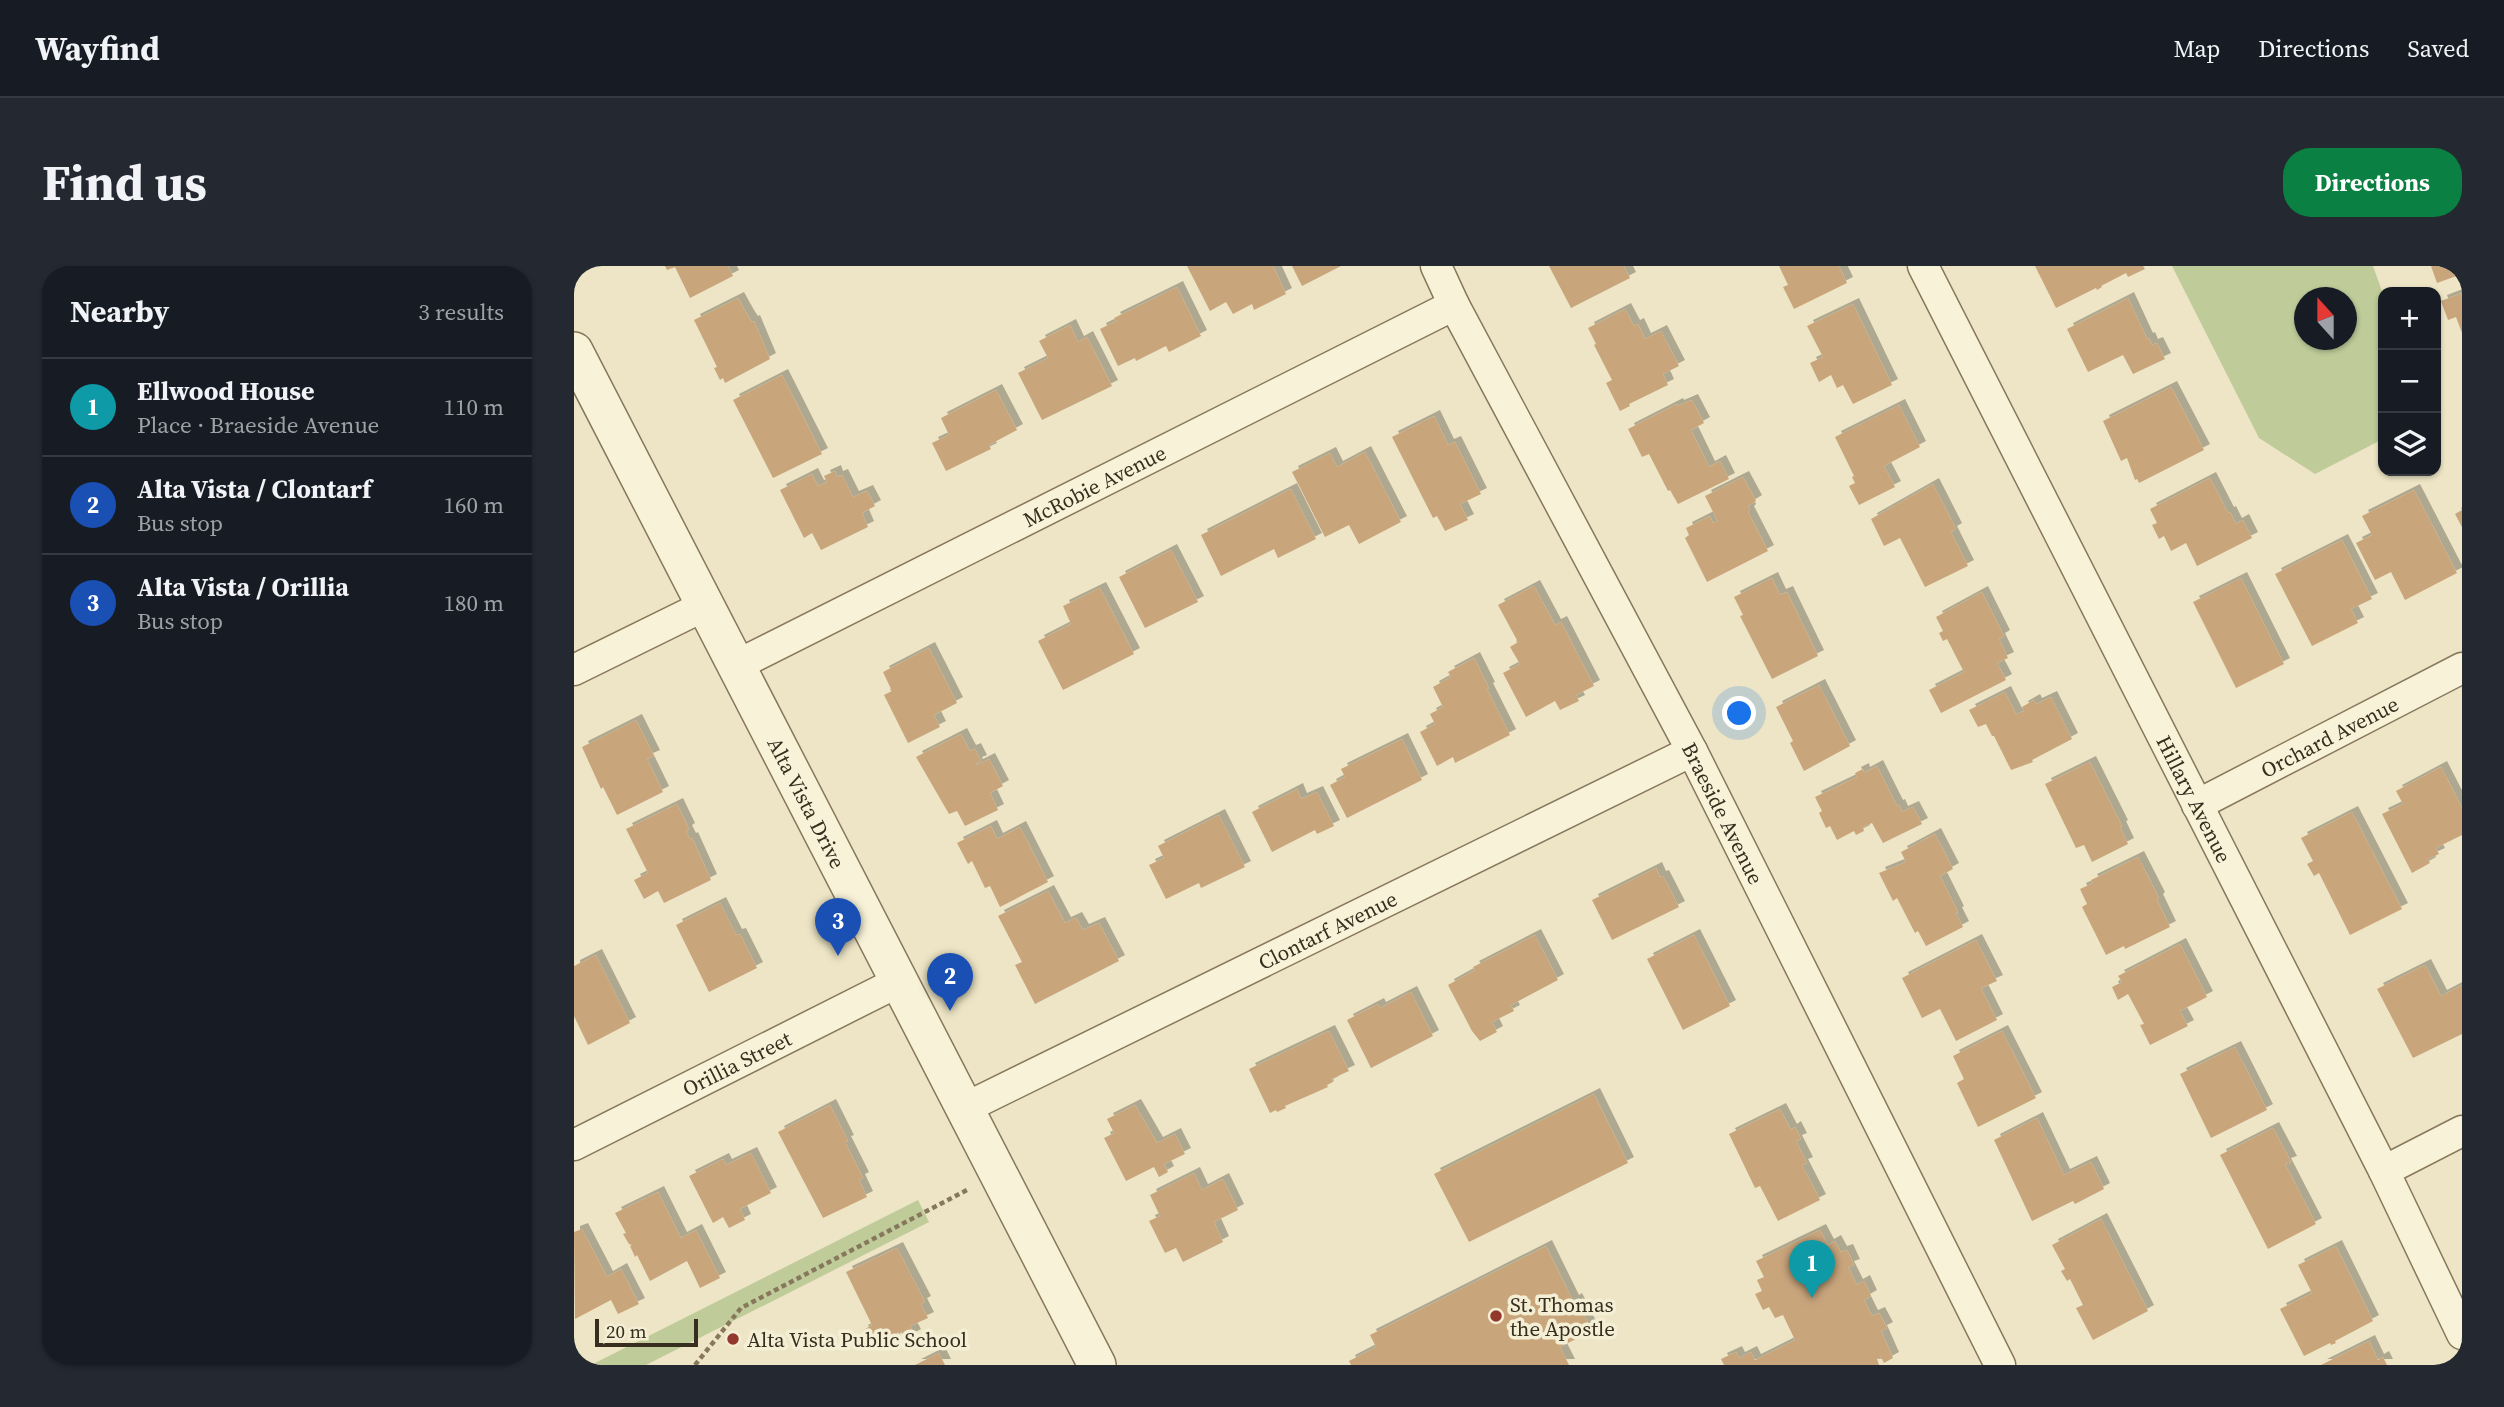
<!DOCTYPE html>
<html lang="en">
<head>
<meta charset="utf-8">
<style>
	:root { --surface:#171b24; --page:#242831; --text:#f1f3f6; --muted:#9ea1a6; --line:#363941; --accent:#0b8043 }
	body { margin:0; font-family:"Source Serif 4",serif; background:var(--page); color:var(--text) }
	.controls { position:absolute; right:21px; top:21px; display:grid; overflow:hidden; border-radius:14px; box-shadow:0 2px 5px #0004 }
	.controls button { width:63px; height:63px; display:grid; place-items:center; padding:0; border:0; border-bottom:2px solid var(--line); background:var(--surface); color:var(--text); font:35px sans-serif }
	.compass { position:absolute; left:1720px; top:21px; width:63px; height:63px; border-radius:50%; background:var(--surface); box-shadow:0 2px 5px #0004; rotate:339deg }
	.scale { position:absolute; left:21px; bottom:18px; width:103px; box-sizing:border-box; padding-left:7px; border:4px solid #382e1f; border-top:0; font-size:19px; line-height:24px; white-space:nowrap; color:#382e1f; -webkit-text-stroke:5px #f4efd4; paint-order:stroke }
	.you { position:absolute; left:1166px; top:448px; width:24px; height:24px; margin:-18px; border:5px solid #fff; border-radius:50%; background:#1a73e8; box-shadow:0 0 0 10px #1a73e833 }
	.badge { display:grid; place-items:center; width:46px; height:46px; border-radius:50%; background:var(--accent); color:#fff; font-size:23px; font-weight:700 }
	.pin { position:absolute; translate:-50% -58px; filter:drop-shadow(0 2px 4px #0008) }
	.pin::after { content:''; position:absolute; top:37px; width:24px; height:21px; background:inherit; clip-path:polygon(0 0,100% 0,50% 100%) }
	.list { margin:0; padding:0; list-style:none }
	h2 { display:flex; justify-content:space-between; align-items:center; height:91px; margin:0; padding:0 28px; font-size:30px }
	h2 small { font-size:23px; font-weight:400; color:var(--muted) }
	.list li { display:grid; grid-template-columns:46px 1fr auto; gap:21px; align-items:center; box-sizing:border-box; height:98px; padding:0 28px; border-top:2px solid var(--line) }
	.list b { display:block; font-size:26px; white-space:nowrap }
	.list p { margin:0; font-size:23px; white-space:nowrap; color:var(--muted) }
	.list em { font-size:23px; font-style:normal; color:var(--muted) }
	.icon { flex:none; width:38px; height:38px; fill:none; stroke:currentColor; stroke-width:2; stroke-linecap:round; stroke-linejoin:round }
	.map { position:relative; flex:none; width:1888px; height:1099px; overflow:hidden; border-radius:28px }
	header { display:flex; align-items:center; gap:42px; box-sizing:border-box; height:98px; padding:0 35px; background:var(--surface); border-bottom:2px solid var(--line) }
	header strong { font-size:33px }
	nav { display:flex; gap:38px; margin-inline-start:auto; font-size:24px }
	.intro { display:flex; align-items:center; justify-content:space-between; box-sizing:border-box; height:168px; padding:0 42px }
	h1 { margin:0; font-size:49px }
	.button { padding:18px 32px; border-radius:28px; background:var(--accent); color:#fff; font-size:24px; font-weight:700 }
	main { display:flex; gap:42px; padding:0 42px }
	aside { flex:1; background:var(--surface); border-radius:28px; box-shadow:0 2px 5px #0004 }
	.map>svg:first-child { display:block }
	.green { fill:#bfcb99; fill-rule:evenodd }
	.building { fill:#c9a57c; filter:url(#shadow) }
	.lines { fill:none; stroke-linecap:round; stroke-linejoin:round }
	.minor-casing { stroke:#87785c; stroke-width:33 }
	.tertiary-casing { stroke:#87785c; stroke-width:40 }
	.path { stroke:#87785c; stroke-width:4.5; stroke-dasharray:5 3.5; stroke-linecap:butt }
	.minor { stroke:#f8f2d8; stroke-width:30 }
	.tertiary { stroke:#f8f2d8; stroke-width:37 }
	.poi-dot { fill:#94382e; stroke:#f4efd4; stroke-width:2.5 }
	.labels { text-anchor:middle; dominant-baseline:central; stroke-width:7; stroke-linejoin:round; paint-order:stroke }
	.street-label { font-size:21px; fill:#382e1f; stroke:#f4efd4 }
	.poi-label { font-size:21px; fill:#382e1f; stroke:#f4efd4; text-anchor:start }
</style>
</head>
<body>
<header>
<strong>Wayfind</strong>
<nav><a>Map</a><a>Directions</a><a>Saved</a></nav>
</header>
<div class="intro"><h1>Find us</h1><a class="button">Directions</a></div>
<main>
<aside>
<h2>Nearby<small>3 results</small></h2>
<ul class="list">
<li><span class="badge" style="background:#0f9aa8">1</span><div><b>Ellwood House</b><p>Place · Braeside Avenue</p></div><em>110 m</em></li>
<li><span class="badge" style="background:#1a4fb4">2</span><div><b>Alta Vista / Clontarf</b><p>Bus stop</p></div><em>160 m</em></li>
<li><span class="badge" style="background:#1a4fb4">3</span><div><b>Alta Vista / Orillia</b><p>Bus stop</p></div><em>180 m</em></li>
</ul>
</aside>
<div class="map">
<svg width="1888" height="1099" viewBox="0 0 1888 1099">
	<defs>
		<filter id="shadow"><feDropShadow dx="6" dy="-6" stdDeviation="0" flood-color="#0004"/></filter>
	</defs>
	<rect width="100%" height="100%" fill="#ede5c5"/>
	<path class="green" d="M1598,0H1799L1809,28V173L1741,208L1685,172ZM1730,32H1772V74H1730Z
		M344,934L355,956L72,1099H17Z"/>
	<path class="building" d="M91,0H154L159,10L116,32L101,1L93,4Z
		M613,0H699L712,28L680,44L678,38L659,48L652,36L636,45Z
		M718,0H767L728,20Z
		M975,0H1050L1056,12L997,42Z
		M1205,0H1265L1273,17L1220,43L1209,21L1214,19Z
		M1461,0H1569L1571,3L1554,11L1552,7L1527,20L1528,21L1523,24L1522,22L1482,42Z
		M1857,0H1888V8L1863,17Z
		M603,21L627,70L595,86L592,80L562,95L561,92L544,100L526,63L542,55L540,52Z
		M1888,27V67L1882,51L1874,54L1867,35Z
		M164,32L174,50L178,56L180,55L196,93L151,117L149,112L146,114L140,102L143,101L120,54Z
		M1554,32L1573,73L1575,72L1578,79L1583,77L1591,93L1559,108L1549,89L1514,106L1493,63Z
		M1279,38L1318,119L1279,138L1269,119L1263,122L1257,109L1245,116L1236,97L1249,91L1233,60Z
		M1051,43L1060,60L1064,58L1071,73L1087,65L1105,100L1089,108L1094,119L1055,138L1056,140L1046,145L1032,117L1038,114L1020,79L1022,78L1014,62Z
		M496,59L504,76L513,71L538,120L468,154L444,107L474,92L465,75Z
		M208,109L248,188L199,212L159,134Z
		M1597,121L1630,184L1565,217L1563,213L1561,214L1553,192L1547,195L1529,155Z
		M422,124L443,164L415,179L417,183L372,205L358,177L375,169L367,152Z
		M1118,134L1130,157L1117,164L1135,201L1146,195L1155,213L1104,238L1096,224L1094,225L1075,188L1068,191L1054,163L1103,138L1104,140Z
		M1325,139L1346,181L1310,200L1321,221L1285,239L1275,220L1281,217L1278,211L1280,210L1261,171Z
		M860,150L874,179L881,176L907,228L886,238L894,254L871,265L863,250L859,252L818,171Z
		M791,186L827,256L785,278L775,259L751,271L718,206L756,187L763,201Z
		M261,205L263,211L268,209L279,231L293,225L301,240L288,247L294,261L247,284L238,267L230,272L206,224L238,208L244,220L253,216L250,210Z
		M1169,211L1182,235L1174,240L1176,244L1174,246L1194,285L1133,316L1111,272L1115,269L1112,262L1136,250L1139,257L1145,254H1143L1131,230Z
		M1636,212L1654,247L1656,246L1662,258L1669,254L1678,272L1623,300L1612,277L1597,285L1590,270L1585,273L1578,259L1583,257L1576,243Z
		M1359,218L1382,263L1377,266L1394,300L1351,321L1326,272L1310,280L1297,253Z
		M717,223L742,273L704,292L700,283L647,310L627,269Z
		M1840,224L1883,307L1831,334L1817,306L1801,314L1782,277L1798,269L1788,250Z
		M1888,244V261L1881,248Z
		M1768,274L1798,333L1777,343L1784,357L1738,380L1701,308Z
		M597,284L624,336L571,362L545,311Z
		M1198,312L1206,329L1213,326L1244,390L1198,413L1166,350L1169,349L1160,331Z
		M1667,312L1710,398L1662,422L1619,336Z
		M960,320L981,359L987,356L1020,420L1002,429L1005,435L986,444L981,435L952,451L929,407L946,398L936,381L944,376L924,339Z
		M526,322L560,388L489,424L464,375L497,358L489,340Z
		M1408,326L1430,370L1425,373L1434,392L1423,397L1432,414L1367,447L1355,424L1390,406L1373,373L1369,375L1365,367L1369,365L1362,351Z
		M355,382L383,437L360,449L366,461L334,477L310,429L318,425L309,406Z
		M900,392L915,422L913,423L936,469L881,497L879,491L863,500L846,466L861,458L856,448L869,441L859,421L877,411L874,406Z
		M1245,419L1276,480L1230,505L1216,477L1219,475L1202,441Z
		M1431,426L1442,448L1450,445L1448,441L1460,434L1462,438L1477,431L1498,473L1458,494L1459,496L1437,504L1420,470H1418L1412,458L1404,461L1395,444Z
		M62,454L80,490L73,493L89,526L43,549L29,521L27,523L8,481Z
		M387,468L396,485L401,483L407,495L402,497L403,499L415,493L429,520L416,527L424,544L391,560L383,545L375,548L342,491Z
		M828,473L848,514L773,552L756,519L771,511L767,503Z
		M1516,496L1548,560L1546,561L1554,578L1518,596L1510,579L1502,582L1471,518Z
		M1303,500L1323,540L1325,539L1328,546L1339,541L1348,558L1309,577L1298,557L1289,561L1290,565L1282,569L1280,565L1263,574L1256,560L1252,562L1245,547L1248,545L1241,531L1283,511L1281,507L1289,503L1290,507Z
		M1867,501L1888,542V569L1862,582L1865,588L1854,593L1856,597L1838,607L1808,548L1829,538L1822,525Z
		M723,523L727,533L743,526L760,560L743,568L741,564L698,586L678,546Z
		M103,538L115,563L112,565L116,573L118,572L137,614L90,637L84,625L70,633L60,614L74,607L52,563Z
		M1778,546L1828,643L1776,669L1745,607L1740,610L1733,598L1739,595L1727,572Z
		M645,549L671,601L627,622L625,617L592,633L575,599L590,592L584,580Z
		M417,560L423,573L446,561L474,616L426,641L416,620L411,622L398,595L394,598L383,577Z
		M1361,568L1379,603L1366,610L1384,646L1382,647L1389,661L1352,680L1344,665L1341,667L1323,632L1319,635L1305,607L1332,596L1327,586Z
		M1564,591L1585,632L1583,634L1596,661L1551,683L1550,680L1532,689L1508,641L1513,638L1506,623L1519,617L1517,614Z
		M1082,602L1086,611L1089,610L1105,641L1038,674L1018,634Z
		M474,625L491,657L502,652L509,664L525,657L545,695L461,738L441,699L448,696L424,650Z
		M146,637L162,669L166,668L183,702L135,726L102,659Z
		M961,669L984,714L937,739L940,745L918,756L923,766L906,775L898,765L874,719L901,704L899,701Z
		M1120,669L1156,740L1109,764L1073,693Z
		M1402,674L1423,715L1407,722L1423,754L1382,775L1366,743L1348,752L1328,712Z
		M1606,678L1633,731L1606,745L1614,760L1576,779L1566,759L1570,758L1554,728L1544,734L1538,721L1548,716L1544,710Z
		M22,689L56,757L14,779L0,750V700Z
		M1851,699L1867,730L1888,719V768L1839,792L1803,723Z
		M837,726L859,770L797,802L773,754L804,738L806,742Z
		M755,765L775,805L757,813L759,816L753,819L754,821L711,840L712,842L703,846L702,844L696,847L675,803Z
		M1428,765L1462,832L1404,861L1383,817L1390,813L1379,790Z
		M1661,781L1693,844L1637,872L1606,808Z
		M1020,828L1054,897L895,976L860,908Z
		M256,839L274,875L271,876L289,912L285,914L293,931L249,952L204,866Z
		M561,839L583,877L601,868L611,888L590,898L594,906L585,911L580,901L552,915L530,872L540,867L533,853Z
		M1206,843L1217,864L1221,861L1227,873L1222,875L1233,897L1228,899L1246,934L1204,955L1186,920L1181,922L1155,868Z
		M1463,852L1490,909L1517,896L1530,923L1501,938L1499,935L1458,955L1420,874Z
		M1699,862L1717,896L1711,898L1742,958L1694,983L1646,889Z
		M177,887L197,927L166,943L171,954L155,962L149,951L139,957L115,910L149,893L152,899Z
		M620,907L628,924L649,913L664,944L640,956L649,976L609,996L602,982L591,987L575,955L586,950L576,929Z
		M84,926L107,972L122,964L146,1012L126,1022L113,995L76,1015L63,989L61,991L56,980L58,979L55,978L49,968L52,967L41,947Z
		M1527,953L1574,1045L1519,1074L1502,1042L1509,1039L1496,1013L1493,1015L1487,1005L1491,1003L1478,979Z
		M8,963L33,1011L47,1003L65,1038L44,1048L37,1034L1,1053L0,966Z
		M1246,964L1254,979L1261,975L1267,986L1273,984L1280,999L1274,1001L1283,1019L1290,1015L1297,1030L1290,1034L1298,1050L1305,1047L1313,1062L1307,1065L1319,1092L1310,1097L1307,1091L1303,1093L1305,1099H1150L1147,1093L1162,1086L1165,1092L1177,1086L1181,1094L1221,1074L1209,1049L1201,1052L1195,1041L1189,1044L1181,1028L1188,1025L1183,1014L1190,1011L1182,995Z
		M972,980L999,1035L1002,1033L1018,1065L986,1081L995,1099H777L775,1095L802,1081L796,1069Z
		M1762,980L1799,1055L1761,1075L1762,1077L1757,1079L1756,1077L1730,1090L1706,1043L1738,1027L1724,999Z
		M323,982L351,1036L347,1038L354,1052L336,1060L341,1069L332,1074L327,1065L323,1067L325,1071L319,1074L317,1070L296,1081L288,1065L298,1059L272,1006Z
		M1795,1075L1804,1094L1809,1091L1813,1099H1747Z
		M365,1087L371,1099H341Z"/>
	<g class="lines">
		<g class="minor-casing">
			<g id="minor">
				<path id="s1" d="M862,0L880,39L1118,485L1426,1099"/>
				<path id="s2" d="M1349,0L1810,905L1888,1068"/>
				<path id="s3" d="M161,400L880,39"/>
				<path d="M0,404L130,340"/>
				<path id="s4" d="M1623,539L1888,402"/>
				<path id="s5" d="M389,843L1118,485"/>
				<path id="s6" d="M0,879L324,716"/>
				<path d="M1810,905L1888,865"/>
			</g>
		</g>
		<g class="tertiary-casing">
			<g id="tertiary">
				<path id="s7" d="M0,85L523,1099"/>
			</g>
		</g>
		<path class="path" d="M121,1099L167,1042L393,924"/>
		<use href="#minor" class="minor"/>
		<use href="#tertiary" class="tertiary"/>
	</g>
	<g class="poi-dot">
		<circle cx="922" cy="1050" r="7"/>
		<circle cx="159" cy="1073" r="7"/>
	</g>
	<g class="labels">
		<g class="street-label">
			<text stroke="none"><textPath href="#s3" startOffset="402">McRobie Avenue</textPath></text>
			<text stroke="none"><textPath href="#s4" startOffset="149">Orchard Avenue</textPath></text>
			<text stroke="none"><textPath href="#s2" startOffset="598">Hillary Avenue</textPath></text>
			<text stroke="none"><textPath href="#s7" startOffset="508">Alta Vista Drive</textPath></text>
			<text stroke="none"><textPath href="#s1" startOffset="618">Braeside Avenue</textPath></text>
			<text stroke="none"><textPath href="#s5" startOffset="406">Clontarf Avenue</textPath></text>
			<text stroke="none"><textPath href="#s6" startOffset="182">Orillia Street</textPath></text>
		</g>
		<g class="poi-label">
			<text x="936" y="1038">St. Thomas<tspan x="936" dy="24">the Apostle</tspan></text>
			<text x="173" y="1073">Alta Vista Public School</text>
		</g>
	</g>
</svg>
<div class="controls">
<button>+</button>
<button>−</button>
<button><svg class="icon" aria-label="layers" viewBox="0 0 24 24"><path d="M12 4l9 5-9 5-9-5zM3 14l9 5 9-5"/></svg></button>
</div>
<svg class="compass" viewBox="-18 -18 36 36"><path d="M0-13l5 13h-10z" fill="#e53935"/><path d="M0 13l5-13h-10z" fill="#9ea1a6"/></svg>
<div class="scale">20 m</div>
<div class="you"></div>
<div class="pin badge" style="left:1238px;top:1032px;background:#0f9aa8">1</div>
<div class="pin badge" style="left:376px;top:745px;background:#1a4fb4">2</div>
<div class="pin badge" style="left:264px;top:690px;background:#1a4fb4">3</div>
</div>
</main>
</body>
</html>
